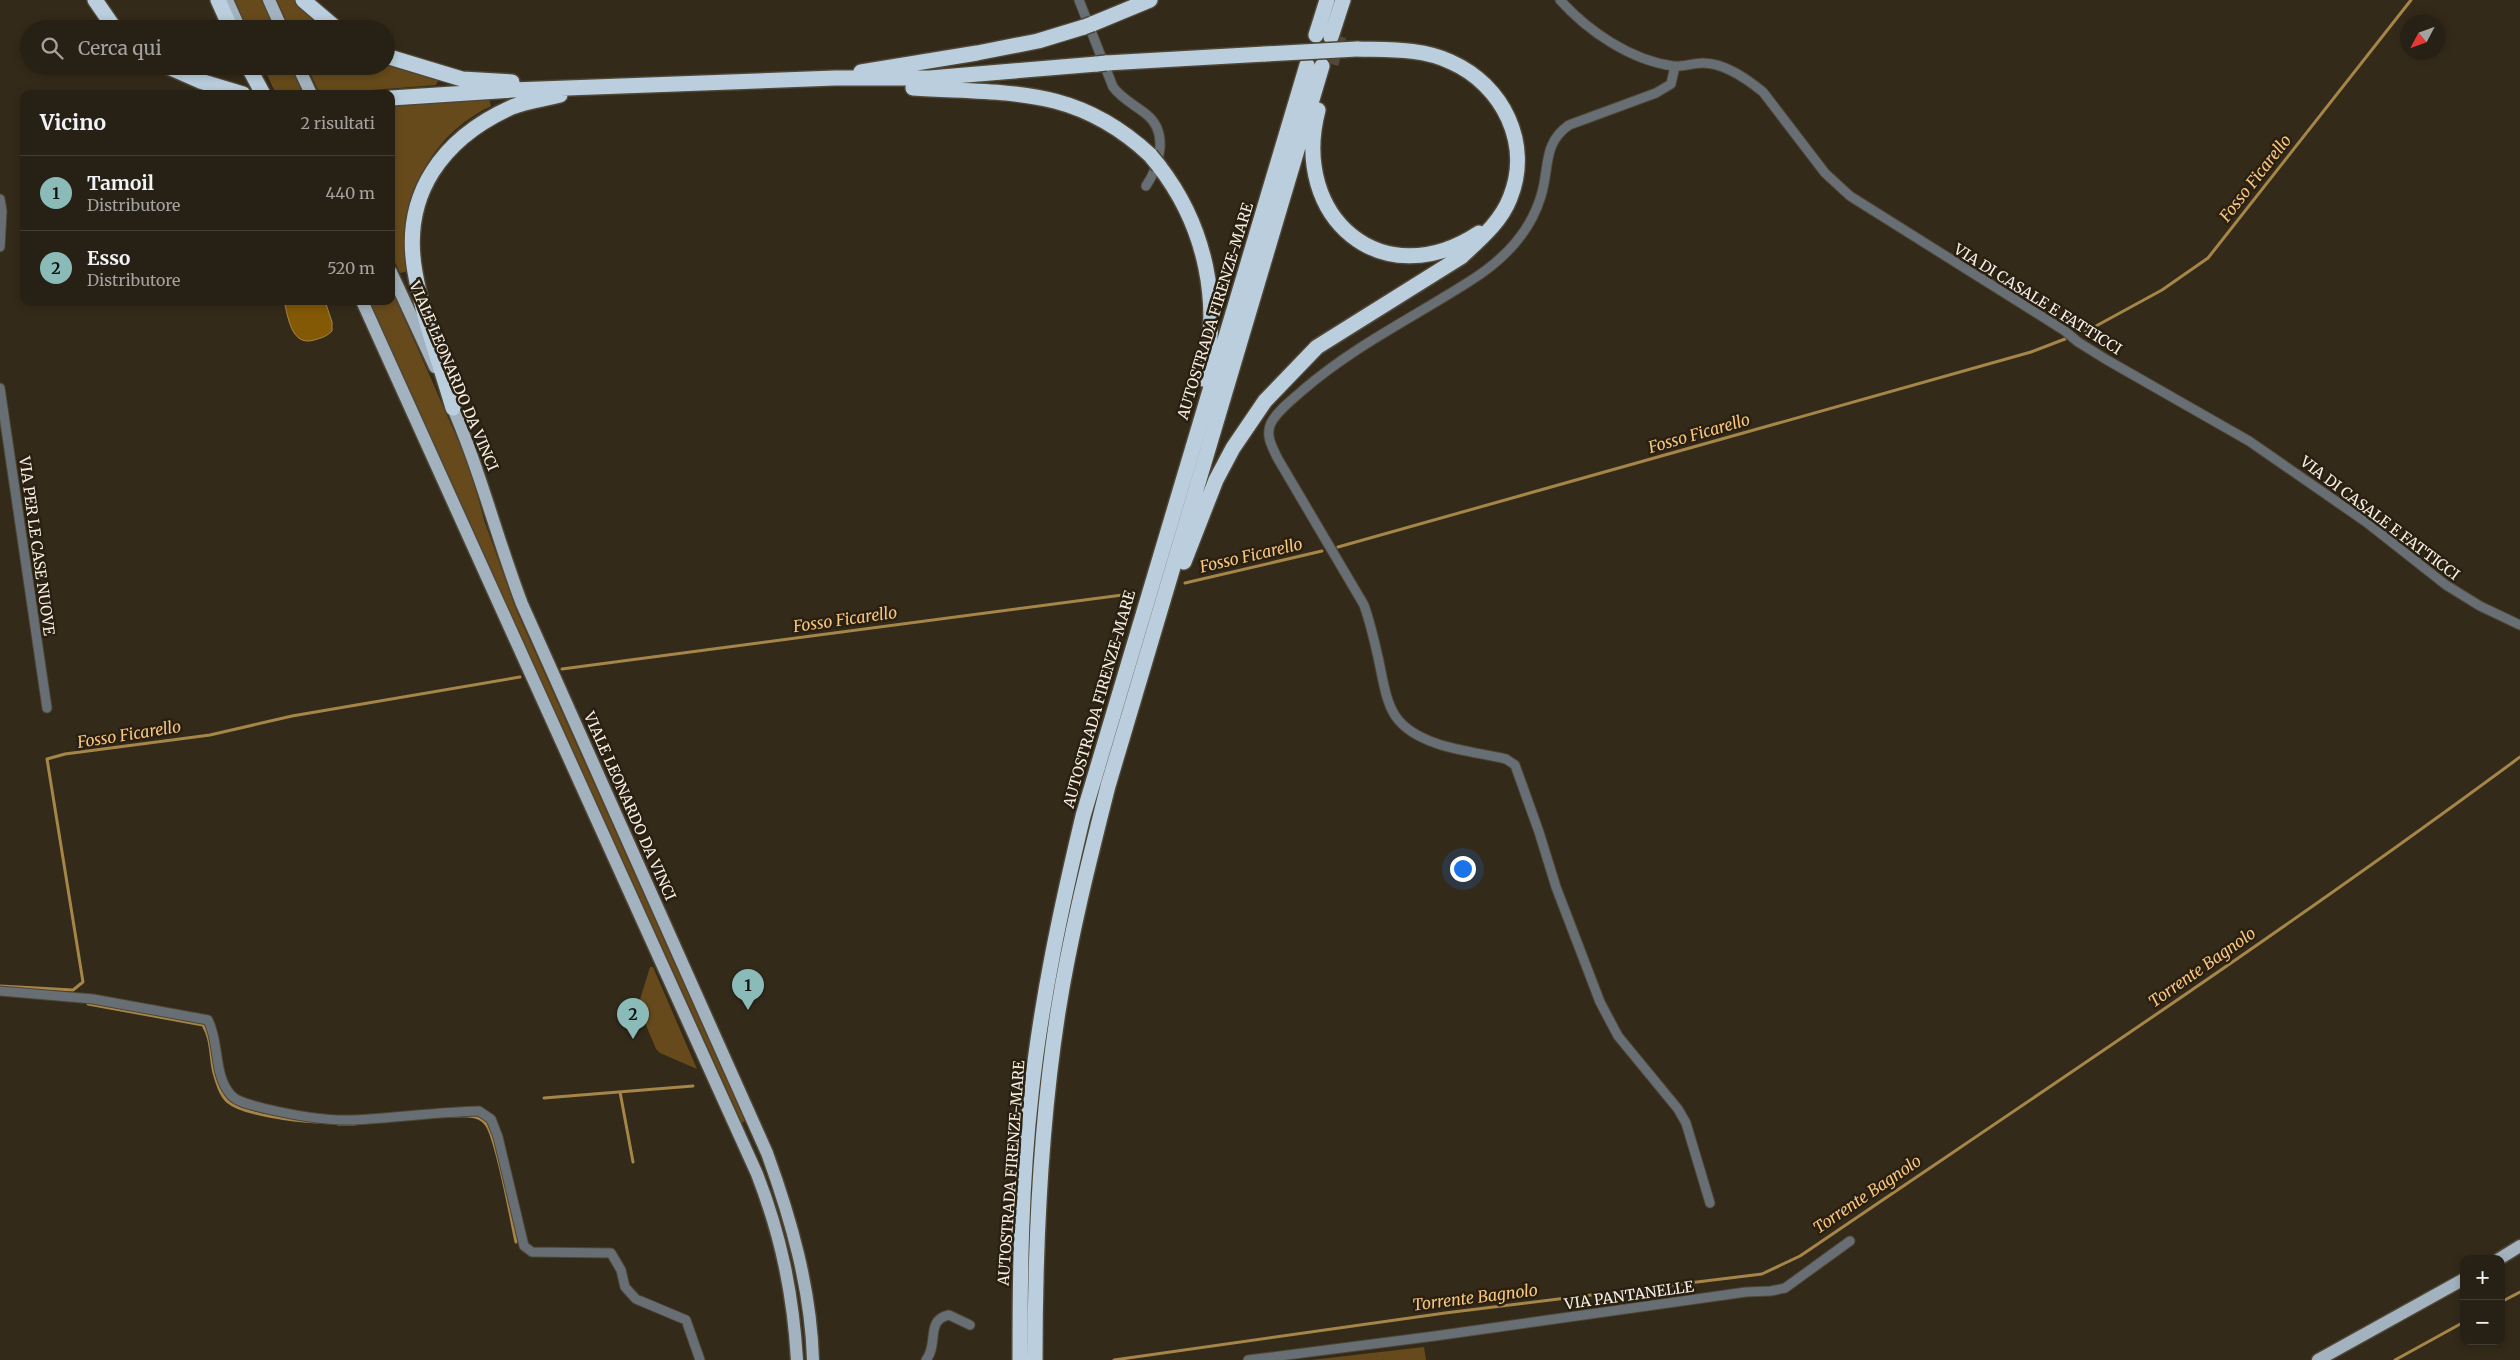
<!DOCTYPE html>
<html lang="it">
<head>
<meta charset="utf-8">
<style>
	:root { --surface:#272014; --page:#332d22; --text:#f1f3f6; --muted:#a4a3a0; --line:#433e34; --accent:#8bbbb9 }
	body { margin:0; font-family:Merriweather,serif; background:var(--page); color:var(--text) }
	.controls { position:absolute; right:15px; bottom:15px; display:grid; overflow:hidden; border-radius:10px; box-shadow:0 2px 8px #0003 }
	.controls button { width:45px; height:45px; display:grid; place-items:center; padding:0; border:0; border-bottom:1px solid var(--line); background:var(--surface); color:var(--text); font:25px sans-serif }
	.compass { position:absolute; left:2400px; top:15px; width:45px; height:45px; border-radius:50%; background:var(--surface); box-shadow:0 2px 8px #0003; rotate:229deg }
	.you { position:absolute; left:1462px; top:868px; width:18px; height:18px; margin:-12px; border:4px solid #fff; border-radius:50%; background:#1a73e8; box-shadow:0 0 0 8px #1a73e833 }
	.badge { display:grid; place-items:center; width:32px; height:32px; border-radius:50%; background:var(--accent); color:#111; font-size:16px; font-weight:700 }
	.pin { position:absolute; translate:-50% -41px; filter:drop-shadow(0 1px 2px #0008) }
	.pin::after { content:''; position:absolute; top:26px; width:18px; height:15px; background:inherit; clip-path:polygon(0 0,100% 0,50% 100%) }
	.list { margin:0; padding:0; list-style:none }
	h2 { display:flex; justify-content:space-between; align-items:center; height:65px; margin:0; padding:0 20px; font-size:21px }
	h2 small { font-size:16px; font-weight:400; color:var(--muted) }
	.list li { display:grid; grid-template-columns:32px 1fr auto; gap:15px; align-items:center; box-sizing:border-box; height:75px; padding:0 20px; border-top:1px solid var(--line) }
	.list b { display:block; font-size:19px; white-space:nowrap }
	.list p { margin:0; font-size:16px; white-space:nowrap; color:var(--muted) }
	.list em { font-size:16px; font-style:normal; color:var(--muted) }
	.icon { flex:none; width:28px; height:28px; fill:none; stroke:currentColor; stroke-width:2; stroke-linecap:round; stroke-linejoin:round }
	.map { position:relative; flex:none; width:2520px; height:1360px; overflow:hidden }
	.search { position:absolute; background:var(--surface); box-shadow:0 2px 8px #0003; left:20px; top:20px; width:375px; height:55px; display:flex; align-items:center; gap:12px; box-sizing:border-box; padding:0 18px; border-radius:28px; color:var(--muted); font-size:19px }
	.panel { position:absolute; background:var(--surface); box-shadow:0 2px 8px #0003; left:20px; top:90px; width:375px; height:215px; border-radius:10px }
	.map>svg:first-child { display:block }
	.green { fill:#674a1b }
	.water { fill:#835905; stroke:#a68648 }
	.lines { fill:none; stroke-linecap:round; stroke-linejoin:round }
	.stream { stroke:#a68648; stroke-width:3 }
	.motorway-tunnel { stroke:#514838; stroke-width:15; stroke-dasharray:15 8; stroke-linecap:butt }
	.minor-casing { stroke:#4f4636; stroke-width:11 }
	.primary-casing { stroke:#4f4636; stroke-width:15 }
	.motorway-casing { stroke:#4f4636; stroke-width:18 }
	.minor { stroke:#676f75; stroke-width:9 }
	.primary { stroke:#a2b3bf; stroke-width:12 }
	.motorway { stroke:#bacedd; stroke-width:15 }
	.motorway-bridge-casing { stroke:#4f4636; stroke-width:18; stroke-linecap:butt }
	.motorway-bridge { stroke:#bacedd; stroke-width:15 }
	.labels { text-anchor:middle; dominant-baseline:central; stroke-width:5; stroke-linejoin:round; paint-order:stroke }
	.street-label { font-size:15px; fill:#f6efe5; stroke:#2a2011 }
	.water-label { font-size:16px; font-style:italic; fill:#f8c67f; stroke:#2a2011 }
</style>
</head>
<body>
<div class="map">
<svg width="2520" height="1360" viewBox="0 0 2520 1360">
	<rect width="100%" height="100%" fill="#342a1a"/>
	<path class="green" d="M234,0H262L275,29H246Z
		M277,0H296L330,29H290Z
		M386,62L440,77L436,85L346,92V94H320L307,66H386Z
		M263,66H292L304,94H276Z
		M489,99L491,106C429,135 395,204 408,271L400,273L391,254V105Z
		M391,288L469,465L485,523L518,614L745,1121L742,1123L369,301H391Z
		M650,967H653L697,1069L660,1053L656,1049L638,1006Z
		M1424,1347L1426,1360H1311Z"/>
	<path class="water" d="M284,301H325L332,322V331C327,336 322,338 314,340C291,347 288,316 284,301Z"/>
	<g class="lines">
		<path class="stream" d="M2085,332L2162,290L2208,258L2411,0
			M1338,547L2031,352L2065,339
			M1185,583L1322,551
			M562,669L1130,594
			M0,986L73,990L83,982L47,759L65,754L210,735L292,716L520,677
			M88,1004L203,1025C212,1040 210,1056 214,1073C217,1083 220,1094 227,1101C243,1115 296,1121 317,1122
			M620,1092L633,1162
			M544,1098L693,1086
			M453,1116C464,1116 478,1114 486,1124C497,1138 511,1219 516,1242
			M338,1124H355
			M2501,1302L2520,1292
			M1114,1360L1445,1313L1762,1274L1800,1256C2041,1092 2285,931 2520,757
			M2395,1360L2464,1322"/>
		<path class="motorway-tunnel" d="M1331,64L1339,36"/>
		<g class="minor-casing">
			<path id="minor" d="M1079,0L1113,87C1122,99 1135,105 1146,114C1169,132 1160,165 1146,186
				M1560,0C1588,31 1630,60 1673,66C1683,67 1693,63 1703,63C1725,63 1747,79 1763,92L1825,173L1850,196L2065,331L2078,342L2107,360L2249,441L2366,522L2446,585L2480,606L2520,625
				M1675,66L1671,84L1656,93L1569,125C1542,144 1550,168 1541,196C1530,233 1502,261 1470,281C1414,317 1354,346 1303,390C1292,400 1278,410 1271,423C1265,435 1272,447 1278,459L1364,605C1370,622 1374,639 1378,657C1388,703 1387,727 1438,744C1460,751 1484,754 1506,759L1515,765L1539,832L1556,887L1600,1002L1618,1036L1678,1109L1686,1123L1710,1203
				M0,199L2,211L0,247
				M0,388L47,708
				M0,991L93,999L208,1020C220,1043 213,1075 231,1095C238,1103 253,1105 263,1108C292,1115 323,1121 353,1120C395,1118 437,1112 479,1111L491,1119L498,1137L524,1246L532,1252L611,1253L621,1270L625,1287L636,1299L686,1320L700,1360
				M926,1360C939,1344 925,1320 949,1315L970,1325
				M1248,1360L1435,1336L1746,1292L1771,1291L1785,1288L1850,1241"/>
		</g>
		<g class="primary-casing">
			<path id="primary" d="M227,0L240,29
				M269,0L282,29
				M298,66L311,94
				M391,272L435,367
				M362,301L757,1174C781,1236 793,1293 797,1360
				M449,399C479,466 496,536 522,604L767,1153C791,1219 811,1289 813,1360
				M2499,1259L2520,1246
				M2318,1360L2464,1279"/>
		</g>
		<g class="motorway-casing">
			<path id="motorway" d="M95,0L115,29
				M218,0L231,29
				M303,0L337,29
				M1092,24L1150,0
				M1316,35L1327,0
				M1331,37L1343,0
				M386,56L462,79L512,82
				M1106,63L1265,54
				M166,66L200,81L243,94
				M248,66L263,94
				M861,72L977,53L1038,41L1084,27
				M913,88C1007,94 1075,85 1150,155
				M391,98L513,90L835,78H930L1097,64
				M1318,110C1290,217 1382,297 1479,233
				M1159,166C1206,227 1222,304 1203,379
				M453,408C440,363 423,318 415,272C401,194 443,138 512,107C527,101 545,99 560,95
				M1184,562L1216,480L1233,448L1265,401L1317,347L1461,257C1479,240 1501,222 1510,198C1532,144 1503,85 1451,62C1422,48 1388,50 1357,49
				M1020,1360C1020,1272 1021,1183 1031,1095C1041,1001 1061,908 1083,816L1307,65
				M1035,1360C1035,1244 1040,1127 1058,1012C1070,936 1089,861 1108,786L1322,66"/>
		</g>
		<use href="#minor" class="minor"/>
		<use href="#primary" class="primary"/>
		<use href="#motorway" class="motorway"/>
		<g class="motorway-bridge-casing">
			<path id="motorway-bridge" d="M1084,27L1092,24
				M1265,54L1357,49
				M1097,64L1106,63
				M1150,155L1159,166"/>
		</g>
		<use href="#motorway-bridge" class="motorway-bridge"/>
	</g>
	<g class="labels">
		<g class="street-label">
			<text transform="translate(2038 299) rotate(32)">VIA DI CASALE E FATTICCI</text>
			<text transform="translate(1215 311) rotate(-73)">AUTOSTRADA FIRENZE-MARE</text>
			<text transform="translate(454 376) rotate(67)">VIALE LEONARDO DA VINCI</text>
			<text transform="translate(2380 518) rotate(37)">VIA DI CASALE E FATTICCI</text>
			<text transform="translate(37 546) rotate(82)">VIA PER LE CASE NUOVE</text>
			<text transform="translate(1099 699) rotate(-74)">AUTOSTRADA FIRENZE-MARE</text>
			<text transform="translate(630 806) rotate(66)">VIALE LEONARDO DA VINCI</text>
			<text transform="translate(1011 1173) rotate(-86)">AUTOSTRADA FIRENZE-MARE</text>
			<text transform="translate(1629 1295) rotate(-8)">VIA PANTANELLE</text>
		</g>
		<g class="water-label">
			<text transform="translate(2255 178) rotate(-52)">Fosso Ficarello</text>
			<text transform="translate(1699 433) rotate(-16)">Fosso Ficarello</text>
			<text transform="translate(1251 555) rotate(-13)">Fosso Ficarello</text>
			<text transform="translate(845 619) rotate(-8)">Fosso Ficarello</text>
			<text transform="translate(129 734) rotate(-9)">Fosso Ficarello</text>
			<text transform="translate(2202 967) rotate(-35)">Torrente Bagnolo</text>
			<text transform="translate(1867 1194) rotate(-34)">Torrente Bagnolo</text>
			<text transform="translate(1475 1297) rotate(-7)">Torrente Bagnolo</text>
		</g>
	</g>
</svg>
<div class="controls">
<button>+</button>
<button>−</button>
</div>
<svg class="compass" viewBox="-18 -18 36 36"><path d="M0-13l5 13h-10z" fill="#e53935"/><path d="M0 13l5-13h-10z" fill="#a4a3a0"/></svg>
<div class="you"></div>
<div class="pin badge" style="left:748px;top:1010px">1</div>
<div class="pin badge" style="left:633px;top:1039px">2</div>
<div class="search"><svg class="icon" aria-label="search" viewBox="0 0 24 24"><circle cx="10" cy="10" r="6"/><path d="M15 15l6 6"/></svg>Cerca qui</div>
<section class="panel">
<h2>Vicino<small>2 risultati</small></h2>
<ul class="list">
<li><span class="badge">1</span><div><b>Tamoil</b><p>Distributore</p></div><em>440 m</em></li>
<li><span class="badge">2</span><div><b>Esso</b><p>Distributore</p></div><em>520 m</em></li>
</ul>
</section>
</div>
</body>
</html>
